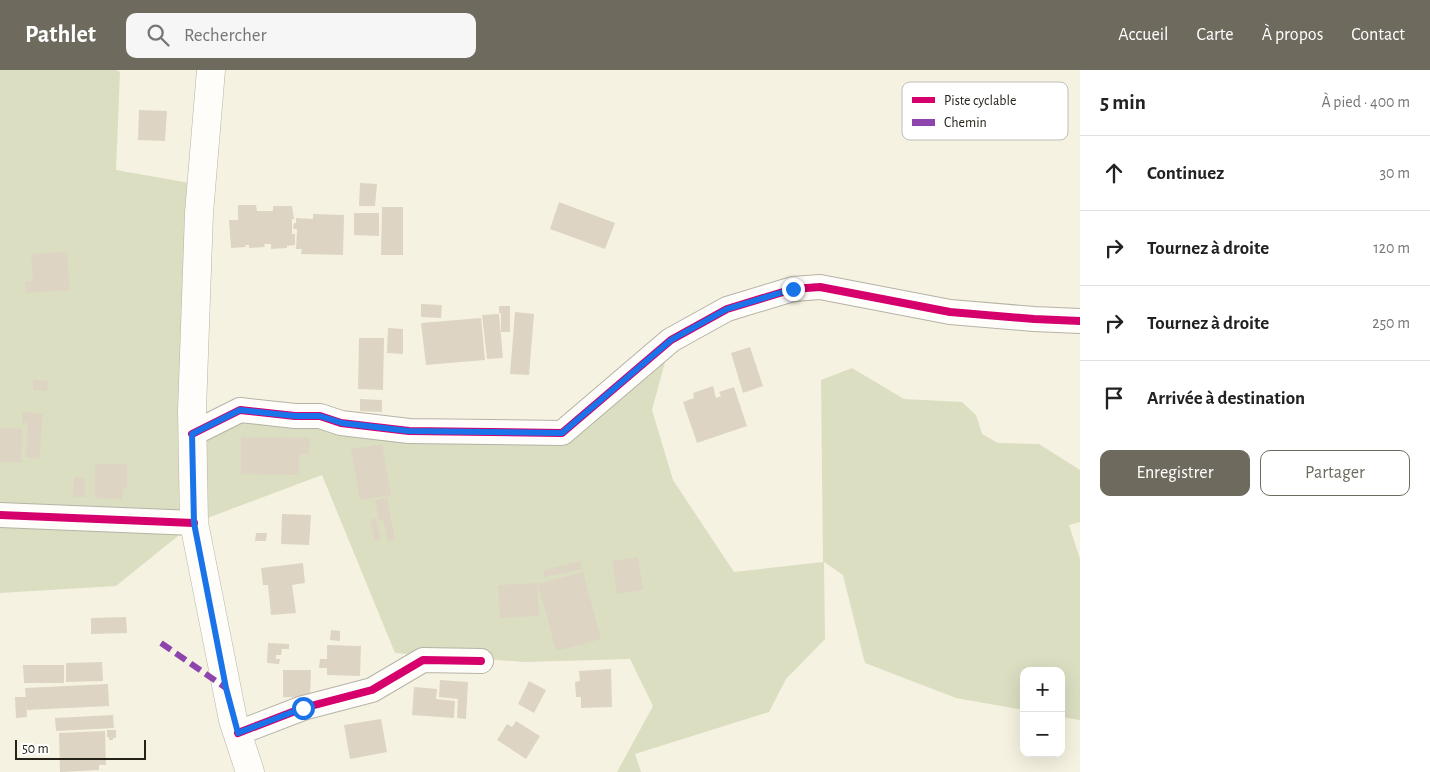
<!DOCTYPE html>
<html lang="fr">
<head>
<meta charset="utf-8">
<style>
	:root { --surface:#fff; --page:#f6f6f6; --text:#222; --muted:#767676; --line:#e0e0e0; --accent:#6e6b5e }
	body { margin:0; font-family:"Alegreya Sans",sans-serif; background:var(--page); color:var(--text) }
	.controls { position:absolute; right:15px; bottom:15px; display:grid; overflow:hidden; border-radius:10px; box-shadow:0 5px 20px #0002 }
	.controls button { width:45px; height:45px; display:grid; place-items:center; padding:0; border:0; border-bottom:1px solid var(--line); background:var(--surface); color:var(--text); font:25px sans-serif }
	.scale { position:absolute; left:15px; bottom:12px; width:131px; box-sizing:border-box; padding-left:5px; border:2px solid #252217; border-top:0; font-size:14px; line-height:18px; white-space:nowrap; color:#252217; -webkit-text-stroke:4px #fff; paint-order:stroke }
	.stop { position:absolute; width:15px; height:15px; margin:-11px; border:4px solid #1a73e8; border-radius:50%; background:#fff }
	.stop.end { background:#1a73e8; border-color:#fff; box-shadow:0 1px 5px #0008 }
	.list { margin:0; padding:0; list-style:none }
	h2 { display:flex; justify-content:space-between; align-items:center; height:65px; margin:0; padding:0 20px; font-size:21px }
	h2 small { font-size:16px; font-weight:400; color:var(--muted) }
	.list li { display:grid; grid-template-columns:32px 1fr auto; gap:15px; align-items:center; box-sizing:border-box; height:75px; padding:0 20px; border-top:1px solid var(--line) }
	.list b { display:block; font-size:19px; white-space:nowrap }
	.list em { font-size:16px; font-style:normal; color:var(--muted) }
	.actions { display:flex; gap:10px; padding:15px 20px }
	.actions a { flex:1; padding:11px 0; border:1px solid var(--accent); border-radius:10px; text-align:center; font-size:18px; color:var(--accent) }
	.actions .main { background:var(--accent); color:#fff }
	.icon { flex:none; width:28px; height:28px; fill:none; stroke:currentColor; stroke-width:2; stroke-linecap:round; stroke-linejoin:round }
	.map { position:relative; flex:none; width:1080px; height:702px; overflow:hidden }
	header { display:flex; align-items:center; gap:30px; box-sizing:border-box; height:70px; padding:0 25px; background:var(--accent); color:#fff }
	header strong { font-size:24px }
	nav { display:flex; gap:28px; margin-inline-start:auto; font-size:18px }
	.search { width:350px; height:45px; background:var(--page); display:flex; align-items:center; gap:12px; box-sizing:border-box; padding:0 18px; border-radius:10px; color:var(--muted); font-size:19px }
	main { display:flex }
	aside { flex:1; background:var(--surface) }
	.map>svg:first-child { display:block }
	.green { fill:#dbdec1 }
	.building { fill:#ddd4c3 }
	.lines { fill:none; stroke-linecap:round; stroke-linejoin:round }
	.minor-casing { stroke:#b6b3a6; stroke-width:26 }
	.major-casing { stroke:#b6b3a6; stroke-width:29 }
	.minor { stroke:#fefdfa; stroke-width:24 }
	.major { stroke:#fefdfa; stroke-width:28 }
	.quiet { stroke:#8e44ad; stroke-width:6; stroke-dasharray:12 6; stroke-linecap:butt }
	.cycleway-casing { stroke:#fff; stroke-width:11 }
	.cycleway { stroke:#d6006c; stroke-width:8 }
	.route { stroke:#1a73e8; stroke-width:6 }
	.key { fill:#fff; stroke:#bebdb9; stroke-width:1 }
	.key-label { font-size:14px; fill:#252217 }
</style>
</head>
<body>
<header>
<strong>Pathlet</strong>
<div class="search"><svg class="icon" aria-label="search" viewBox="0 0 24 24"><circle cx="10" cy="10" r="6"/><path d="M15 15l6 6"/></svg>Rechercher</div>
<nav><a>Accueil</a><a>Carte</a><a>À propos</a><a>Contact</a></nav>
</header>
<main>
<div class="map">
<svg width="1080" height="702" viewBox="0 0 1080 702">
	<rect width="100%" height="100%" fill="#f6f2e1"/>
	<path class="green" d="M0,0H116L120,2L116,100L201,115L192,364L240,340L562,363L671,270L652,340L673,410L734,502L823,492L821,310L852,298L904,329L962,332L976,345L982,364L998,373L1039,374L1080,400V452L1069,455L1080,489V650L1061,647V601H1024V640L956,628L865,593L843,505L824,492L825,569L786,609L769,642L635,684L641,702H617L653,636L630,589L525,592L395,583L322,405L194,453L116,516L0,523Z"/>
	<path class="building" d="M139,40L167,41L165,71L138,70Z
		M360,113L377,114L375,136H359Z
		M559,132L615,153L605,179L550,159Z
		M238,135H256L257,141H273V136H292L294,149H292V164H295V175L287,176V178L271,179V174H264L265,177L249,178V175H245L246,177L231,178L229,150H238Z
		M382,137H403V185H381Z
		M354,143H379V166L354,165Z
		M313,144L344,145L343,185L301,184L302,179H296L297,159H293L294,153H296V148L313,149Z
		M67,182L70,220L26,223L25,212L33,211L31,184Z
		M421,234L442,235L441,248L421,247Z
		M499,236H510V262H501V243H499Z
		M515,242L534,244L529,305L510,304Z
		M499,244L503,288L487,289L482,245Z
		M481,248L485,290L426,295L421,253Z
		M388,258L403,259V284L387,283Z
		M359,268H384L383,320L358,319Z
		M750,277L763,316L743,323L731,283Z
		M33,310L48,311L47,321L33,320Z
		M713,316L716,328L721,326L719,322L734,317L747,356L697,373L683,332L694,328L693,323Z
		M360,329L382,330V342L360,341Z
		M23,342L43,344L39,389L26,387L28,353H22Z
		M0,358L22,359L21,393L0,392Z
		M241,367L310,368L309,384H299V405L241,404Z
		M382,374L391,425L360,430L351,379Z
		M95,394H127V418H123L122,429L95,428Z
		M74,407L85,408V427H73Z
		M387,427L395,470L388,471L383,450H379L375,430Z
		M282,444L311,445L309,475L281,474Z
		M375,448L381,469L375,471L370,450Z
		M256,463H267L266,471H255Z
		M638,487L643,520L617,524L612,491Z
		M580,491L582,499L545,507L543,500Z
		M303,493L305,513L292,515L296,543L271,545L268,515H263L261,498Z
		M583,502L601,569L556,581L538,514Z
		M537,513L539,546L500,548L498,515Z
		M126,547L127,563L91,564V548Z
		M331,560L340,561V571L330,570Z
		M268,573L289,574V579H282L281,585H276V589H280L279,594L267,593Z
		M327,575L361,576L360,606L327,605V598H319L320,589H327Z
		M102,592L103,611L66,612V593Z
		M23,595H64V613H24Z
		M611,599L612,637L581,638V627H576L575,612L580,611L579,601Z
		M283,600H311L310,628L283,627Z
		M440,610L468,612L466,649L457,648L458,629L439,627Z
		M529,611L546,620L534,643L518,634Z
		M108,614L109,636L27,640L25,618Z
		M414,617L437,619L436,629L455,631L454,648L412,645Z
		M15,627H26L27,647L16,648Z
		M113,645L114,658L56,661L55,648Z
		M381,649L387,682L350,689L344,655Z
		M516,651L540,666L526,689L497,670L507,654L512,657Z
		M107,660H116V668H113V670H109V667H107Z
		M105,661L106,695H99V700L60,702L59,663Z"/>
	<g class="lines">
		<g class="minor-casing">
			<path id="minor" d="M192,364L240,340L295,346H320L341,353L409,361L562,363L671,270L727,239L793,219L820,217L950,242L1034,249L1080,251
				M0,445L194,453
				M238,663L303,638L372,620L423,590L481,591"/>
		</g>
		<g class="major-casing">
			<path id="major" d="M211,0L199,143L192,341L194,453L233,650L250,702"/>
		</g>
		<use href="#minor" class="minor"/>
		<use href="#major" class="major"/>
		<path class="quiet" d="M161,573L226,618"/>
		<g class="cycleway-casing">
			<path id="cycleway" d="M192,364L240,340L295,346H320L341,353L409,361L562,363L671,270L727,239L793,219L820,217L950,242L1034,249L1080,251
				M0,445L194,453
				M238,663L303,638L372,620L423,590L481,591"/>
		</g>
		<use href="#cycleway" class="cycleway"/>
	</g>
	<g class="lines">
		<path class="route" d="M303,638L238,663L226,618L194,453L192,364L240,340L295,346H320L342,353L409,361L562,363L671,270L727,239L793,219"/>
	</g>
	<rect x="902" y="12" width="166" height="58" rx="8" class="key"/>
	<rect x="912" y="27" width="23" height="6" fill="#d6006c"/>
	<rect x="912" y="49" width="23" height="7" fill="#8e44ad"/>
	<g class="key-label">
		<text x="944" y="35">Piste cyclable</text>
		<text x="944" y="57">Chemin</text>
	</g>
</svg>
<div class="controls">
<button>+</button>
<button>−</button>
</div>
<div class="scale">50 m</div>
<div class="stop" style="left:303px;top:638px"></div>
<div class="stop end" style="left:793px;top:219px"></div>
</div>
<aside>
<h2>5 min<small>À pied · 400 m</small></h2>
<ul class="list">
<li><svg class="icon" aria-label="ahead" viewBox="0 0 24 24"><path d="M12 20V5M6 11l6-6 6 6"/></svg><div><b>Continuez</b></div><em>30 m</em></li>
<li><svg class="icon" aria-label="right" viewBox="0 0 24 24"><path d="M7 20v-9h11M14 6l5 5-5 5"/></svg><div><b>Tournez à droite</b></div><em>120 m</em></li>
<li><svg class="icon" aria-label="right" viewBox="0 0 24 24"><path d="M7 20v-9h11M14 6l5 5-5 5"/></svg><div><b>Tournez à droite</b></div><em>250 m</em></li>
<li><svg class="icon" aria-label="arrive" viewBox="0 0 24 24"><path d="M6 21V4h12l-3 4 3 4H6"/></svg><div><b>Arrivée à destination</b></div></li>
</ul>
<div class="actions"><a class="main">Enregistrer</a><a>Partager</a></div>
</aside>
</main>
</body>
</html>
